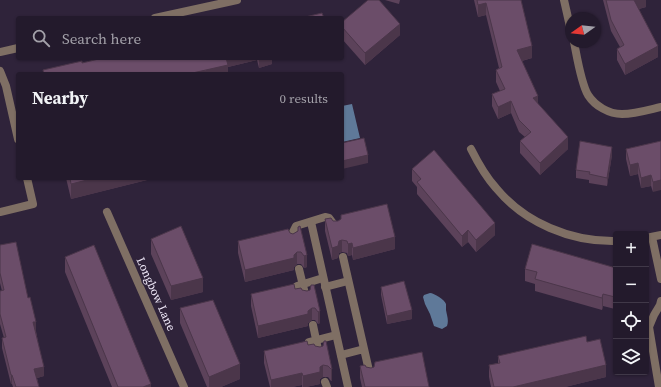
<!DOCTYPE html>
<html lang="en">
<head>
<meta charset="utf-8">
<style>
	:root { --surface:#231a2c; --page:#2b2334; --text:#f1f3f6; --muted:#a3a1a9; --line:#403848 }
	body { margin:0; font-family:"Source Serif 4",serif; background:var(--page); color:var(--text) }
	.controls { position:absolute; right:12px; bottom:12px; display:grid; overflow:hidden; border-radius:4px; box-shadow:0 1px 3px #0004 }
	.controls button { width:36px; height:36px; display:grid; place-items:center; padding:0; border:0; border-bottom:1px solid var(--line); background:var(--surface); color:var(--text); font:20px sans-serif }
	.compass { position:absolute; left:565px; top:12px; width:36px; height:36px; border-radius:50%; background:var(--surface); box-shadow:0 1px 3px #0004; rotate:255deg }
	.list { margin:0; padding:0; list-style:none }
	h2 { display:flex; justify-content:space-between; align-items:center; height:52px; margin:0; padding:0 16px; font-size:17px }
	h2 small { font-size:13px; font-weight:400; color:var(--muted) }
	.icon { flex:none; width:22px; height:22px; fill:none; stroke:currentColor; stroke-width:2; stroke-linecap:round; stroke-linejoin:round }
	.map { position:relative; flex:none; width:661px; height:387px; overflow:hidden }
	.search { position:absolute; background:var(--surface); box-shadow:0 1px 3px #0004; left:16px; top:16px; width:328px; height:44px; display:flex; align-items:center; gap:10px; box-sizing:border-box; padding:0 14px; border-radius:4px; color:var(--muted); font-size:15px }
	.panel { position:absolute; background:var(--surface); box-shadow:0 1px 3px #0004; left:16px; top:72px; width:328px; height:108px; border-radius:4px }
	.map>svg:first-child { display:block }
	.water { fill:#5f7999 }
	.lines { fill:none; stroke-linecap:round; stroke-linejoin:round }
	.lane { stroke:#7f6f64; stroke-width:8 }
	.street { stroke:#7f6f64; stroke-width:8 }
	.wall { fill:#5c425a }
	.shaded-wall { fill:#4b364a }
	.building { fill:#6b4d69; stroke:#4b364a }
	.labels { text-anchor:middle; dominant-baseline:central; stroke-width:3; stroke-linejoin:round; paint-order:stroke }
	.street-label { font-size:12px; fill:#eee7f7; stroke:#2f233a }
</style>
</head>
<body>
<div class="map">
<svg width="661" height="387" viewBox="0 0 661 387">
	<rect width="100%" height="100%" fill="#2f233a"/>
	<path class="water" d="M352,104L360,138L342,142V106Z
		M430,293C434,293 445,300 446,304C446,305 446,309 446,310C447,316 449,320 447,326L442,329L434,326L430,314L425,304L423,297L424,295Z"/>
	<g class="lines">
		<path class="lane" d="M293,240V232L296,226L325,217L329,218L335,226
			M343,257L370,375
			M299,269L306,298
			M297,286L323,278
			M325,287L348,281
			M313,325L319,354
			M309,342L336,335
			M341,355L364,349
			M325,382L327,387"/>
		<path class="street" d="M564,0L571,31
			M155,18L237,0
			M574,42C577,57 581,83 588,95C595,106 609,114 622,114C635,114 648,110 661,107
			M0,52L18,48
			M0,71L6,86L18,139
			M471,149C478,163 486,177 496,188C525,223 571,242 616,241
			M0,212L33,204L27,178
			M107,212L184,387
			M311,222L348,387
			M652,237L661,279
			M646,238L661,235
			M659,387L649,327L654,315L660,305L661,301"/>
	</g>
	<path class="wall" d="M385,0H400L399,4Z
		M474,0H521L532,58L522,61L538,105L568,149L540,175L520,153V141L525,137L519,132L511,113L498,119L492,106V94L500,91L496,82V70L499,68L486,15L478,17Z
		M603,0H646V7L639,9L658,57L625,75L617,60V49L620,47L611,31Z
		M342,22L400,35L365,65L342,39Z
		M103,58H272V64L259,68L257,60L228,67V74H43V70L82,63Z
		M661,141L653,192L651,186L641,188L638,174L630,176L626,159V149Z
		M612,155L607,186L589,183V180L576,178V170Z
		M412,169L495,235L476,252L468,242L462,247L417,194V187L412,181Z
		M66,178H155L71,199Z
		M325,219L333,221L395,249L353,260L352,255L348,256L347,253L342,252L339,253L338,258L332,260L325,231Z
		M298,227L307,267L304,268L301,264H297L294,267V270L245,282L238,253V241L293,234L298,231Z
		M151,239L203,292L171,300L151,254Z
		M0,245L36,331L44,376L37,378L39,387H13L12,384H11L2,348V338H4L0,324V291H2L0,283Z
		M65,257L151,387H112L65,272Z
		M616,268L615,309L603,306L602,310L535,291V284L525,281V269Z
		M381,287L412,319L387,324L381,295Z
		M295,289L302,290L320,311V323L318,324L315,320H312L308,323V326L258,338L251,306V294Z
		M180,308L240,379L221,387H207L180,323Z
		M587,342L606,377L565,387H491L489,377V365L498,363V356Z
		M308,345L332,369V381H331L328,377H323L320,379V384L306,387H302V385L292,387H270L264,363V351Z
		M360,366L366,367L429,387H362L360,378Z"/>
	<path class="shaded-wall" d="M634,0H646V7L634,10Z
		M486,3V15L478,17V5Z
		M400,24V35L365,65V53Z
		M532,46V58L517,62V50Z
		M658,46V57L625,75V64Z
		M226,58H257V60L228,67V74H205V71Z
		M259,58H272V64L259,68Z
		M205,70V74H188Z
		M538,96V108L533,98Z
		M511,101V113L498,119V107Z
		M568,137V149L540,175V163Z
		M612,147V155L607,186V178Z
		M368,155V163L342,169V161Z
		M638,163V174L630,176V165Z
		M651,175V186L641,188V178Z
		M95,178H155L71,199V184Z
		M661,180V190L653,192V182Z
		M495,223V235L476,252V240Z
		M468,230V242L462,247V236Z
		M395,237V249L353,260V248Z
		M342,240V252L339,253L338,258L332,260V248L339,241Z
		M352,243V255L348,256V244Z
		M297,252V264L294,267V270L245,282V270L294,255Z
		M307,255V267L304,268V256Z
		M203,278V292L171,300V286Z
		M603,294V306L602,310V298Z
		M616,295V307L615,309V297Z
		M312,308V320L308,323V326L258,338V326L308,311Z
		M412,310V319L387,324V316Z
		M320,311V323L318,324V312Z
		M33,322H36V331L33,332Z
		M240,364V379L221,387H209V377Z
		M323,365V377L320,379V384L306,387H303V376L320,367Z
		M606,365V377L565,387H513Z
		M44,367V376L34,379V369Z
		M331,369H332V381H331Z
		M302,373V385L292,387H271V380Z
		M11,375H12V384H11Z
		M151,384V387H143Z"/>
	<path class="building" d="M368,0H379L400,24L365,53L342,27V22Z
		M477,0H521L532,46L517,50L538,96L533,98L568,137L540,163L520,141L531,132L519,120L511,101L498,107L492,94L505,89L496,70L502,67L486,3L478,5Z
		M606,0H634L658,46L625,64L617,49L624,45L611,20Z
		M322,13L324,18H301Z
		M103,58H228H226L228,65L188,74H44L43,70L82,61V63Z
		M364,138L368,155L342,161V143Z
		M580,141L612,147L607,178L589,174L590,172L576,170Z
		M661,141V180L653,182L651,175L641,178L638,163L630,165L626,149Z
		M434,150L495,223L476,240L468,230L462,236L417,182L421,179L412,169Z
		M70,178H95L71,184Z
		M387,204L395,237L353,248L352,243L348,244L347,241L342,240L339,241L338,246L332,248L325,219L331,218L333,221H338L341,219V215Z
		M181,226L203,278L171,286L151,239Z
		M300,226L307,255L304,256L301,252H297L294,255V258L245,270L238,241L288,229L290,233L293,234L298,231V227Z
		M16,242L28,298L30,297L36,322H33L44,367L34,369L39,387H16L12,375H11L2,338L6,337L0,314V291L4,290L0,273V245Z
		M532,244L616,268L615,297L603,294L602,298L535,279L537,272L525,269Z
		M94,245L151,384L143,387H118L65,257Z
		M404,281L412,310L387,316L381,287Z
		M294,284L295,289L301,288L302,290L307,291L310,290L311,285H314L320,311L318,312L315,308H312L308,311V314L258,326L251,294Z
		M213,300L240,364L209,377L180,308Z
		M586,336L587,342L600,339L606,365L513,387H494L489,365L500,363L498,356Z
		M307,341L308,345L314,344L315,346L320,347L323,346L324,341H326L332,369H331L328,366L323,365L320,367V372L303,376L302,373L271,380L264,351Z
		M422,352L429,387H365L360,366L365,365L366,367L371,368L374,367L375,362Z"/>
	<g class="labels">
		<g class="street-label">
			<text transform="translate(156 294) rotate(66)">Longbow Lane</text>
		</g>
	</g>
</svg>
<div class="controls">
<button>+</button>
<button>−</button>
<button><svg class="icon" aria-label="locate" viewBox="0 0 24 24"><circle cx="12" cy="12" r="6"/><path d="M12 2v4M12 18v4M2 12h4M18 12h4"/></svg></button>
<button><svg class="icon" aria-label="layers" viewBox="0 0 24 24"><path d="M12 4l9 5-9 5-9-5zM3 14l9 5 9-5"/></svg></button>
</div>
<svg class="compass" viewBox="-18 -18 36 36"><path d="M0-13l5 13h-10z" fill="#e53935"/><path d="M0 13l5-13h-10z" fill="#a3a1a9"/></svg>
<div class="search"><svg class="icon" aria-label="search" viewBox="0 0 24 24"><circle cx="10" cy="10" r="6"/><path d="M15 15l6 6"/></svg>Search here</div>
<section class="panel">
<h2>Nearby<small>0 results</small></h2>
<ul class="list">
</ul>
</section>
</div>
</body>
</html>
